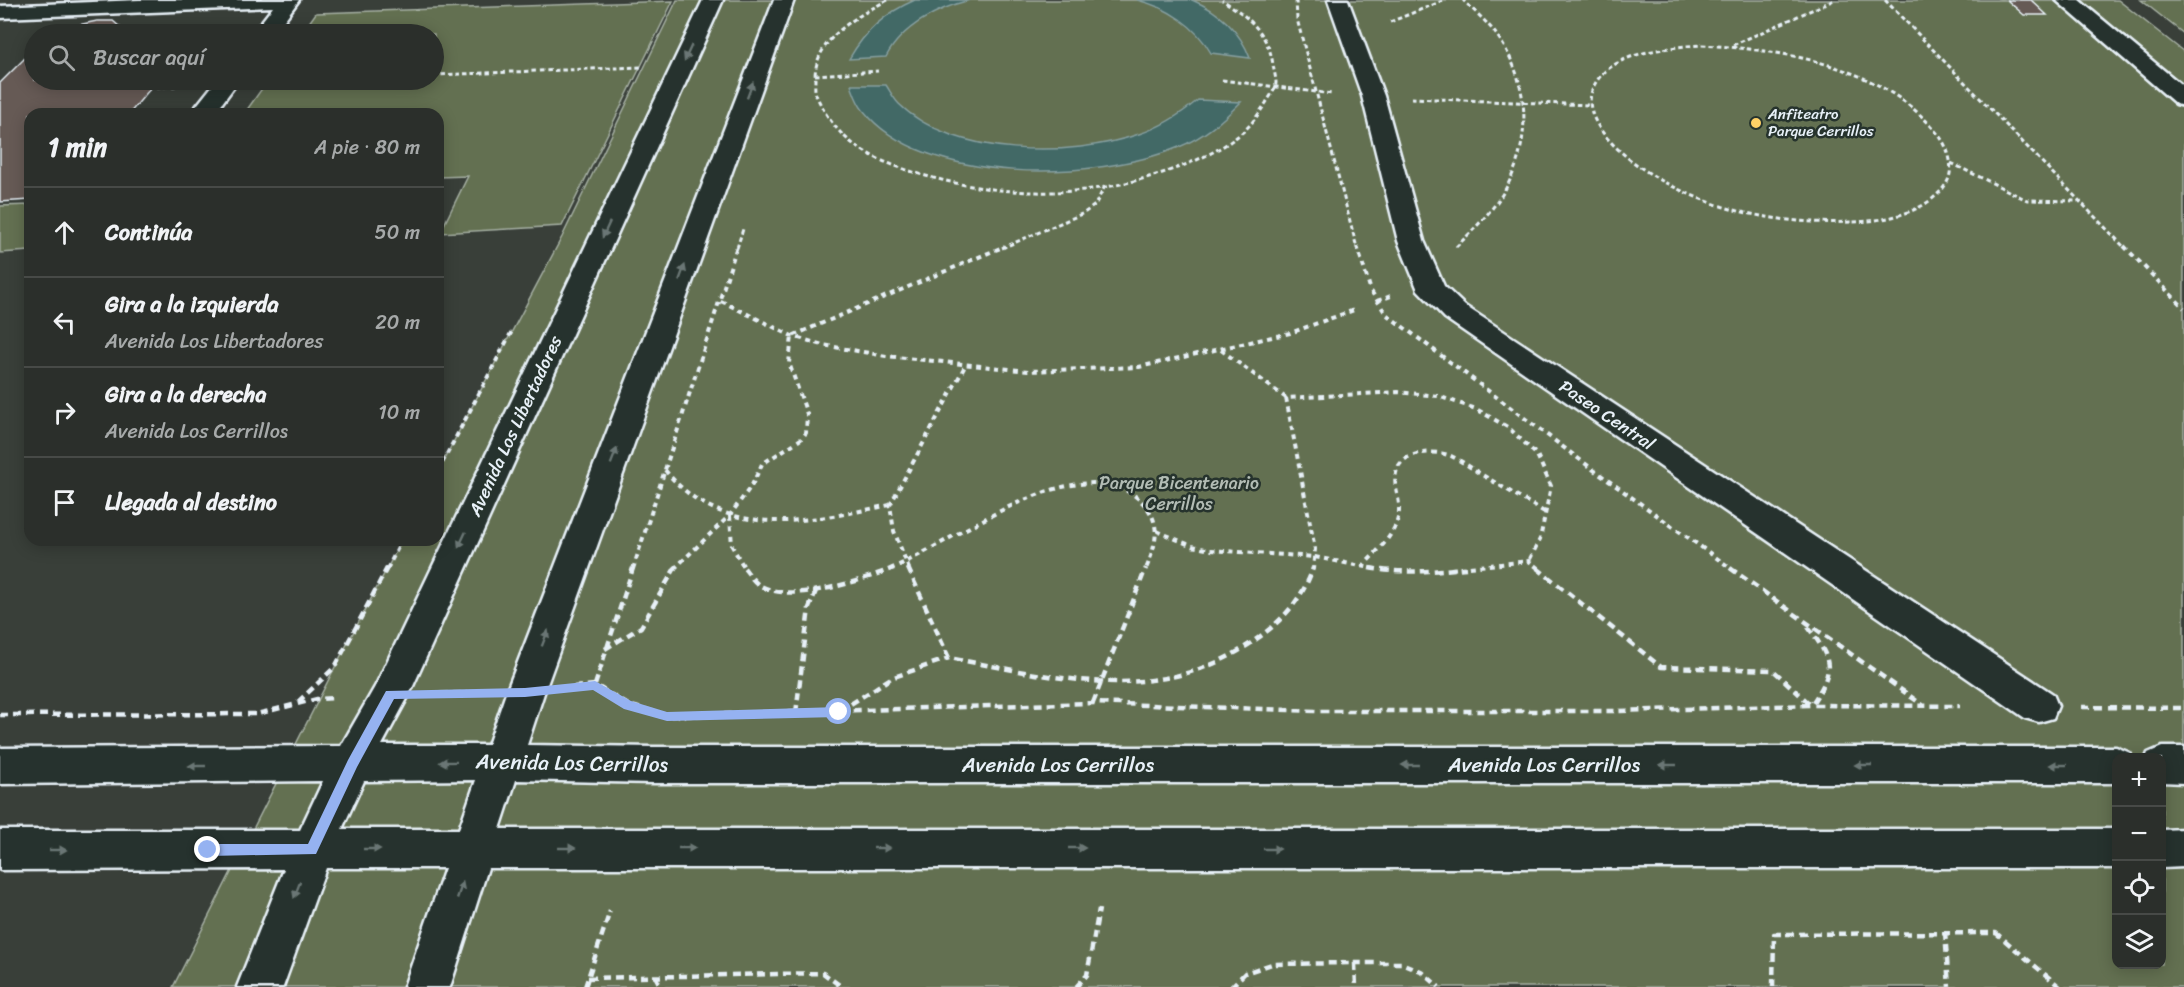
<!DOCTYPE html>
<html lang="es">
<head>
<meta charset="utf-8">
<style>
	:root { --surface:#2b2f2b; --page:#373b37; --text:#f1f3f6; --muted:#a6a9a9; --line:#474a47 }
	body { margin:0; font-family:Sriracha,sans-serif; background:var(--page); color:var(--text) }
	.controls { position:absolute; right:18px; bottom:18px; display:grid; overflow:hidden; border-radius:12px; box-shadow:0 3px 15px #0003 }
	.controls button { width:54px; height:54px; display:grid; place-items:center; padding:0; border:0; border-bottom:2px solid var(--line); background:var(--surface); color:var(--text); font:30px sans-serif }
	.stop { position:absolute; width:18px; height:18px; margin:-14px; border:4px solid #95b2f1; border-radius:50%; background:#fff }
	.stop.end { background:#95b2f1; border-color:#fff; box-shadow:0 2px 6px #0008 }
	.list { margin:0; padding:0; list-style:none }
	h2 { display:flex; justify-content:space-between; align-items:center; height:78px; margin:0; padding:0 24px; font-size:26px }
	h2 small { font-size:20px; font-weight:400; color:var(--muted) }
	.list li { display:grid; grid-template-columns:39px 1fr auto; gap:18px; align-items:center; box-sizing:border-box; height:90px; padding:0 24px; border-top:2px solid var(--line) }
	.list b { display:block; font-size:22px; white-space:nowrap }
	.list p { margin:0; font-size:20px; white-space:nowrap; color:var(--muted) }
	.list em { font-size:20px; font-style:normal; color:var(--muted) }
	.icon { flex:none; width:33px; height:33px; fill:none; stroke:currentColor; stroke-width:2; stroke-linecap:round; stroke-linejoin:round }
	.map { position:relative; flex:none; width:2184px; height:987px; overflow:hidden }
	.search { position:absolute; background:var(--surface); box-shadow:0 3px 15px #0003; left:24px; top:24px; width:420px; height:66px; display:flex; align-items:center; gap:15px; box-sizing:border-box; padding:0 21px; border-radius:33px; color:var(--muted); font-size:22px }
	.panel { position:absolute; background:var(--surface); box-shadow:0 3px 15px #0003; left:24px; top:108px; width:420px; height:438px; border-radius:18px }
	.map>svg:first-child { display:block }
	.green { fill:#647051; stroke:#a6b0a4; stroke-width:1.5; fill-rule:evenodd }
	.water { fill:#436966; stroke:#859fa0; stroke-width:1.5 }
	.building { fill:#665a54; stroke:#e8f1f8; stroke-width:1.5 }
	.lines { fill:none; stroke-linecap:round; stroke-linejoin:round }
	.minor-casing { stroke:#e8f1f8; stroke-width:5 }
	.path-far2 { stroke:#e8f1f8; stroke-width:3; stroke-dasharray:4.5 3; stroke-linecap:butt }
	.path-far1 { stroke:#e8f1f8; stroke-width:4; stroke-dasharray:5 4.5; stroke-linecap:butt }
	.path { stroke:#e8f1f8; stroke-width:4.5; stroke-dasharray:8 5; stroke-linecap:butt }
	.minor { fill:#26332d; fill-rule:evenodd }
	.oneway { fill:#6a7674 }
	.route { fill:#95b2f1 }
	.poi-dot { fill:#ffd166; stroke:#26332d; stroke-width:2 }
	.labels { text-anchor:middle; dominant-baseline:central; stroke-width:5; stroke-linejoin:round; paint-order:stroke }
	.far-poi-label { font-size:15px; fill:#e8f1f8; stroke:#26332d; text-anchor:start }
	.street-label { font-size:18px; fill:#e8f1f8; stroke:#26332d }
	.park-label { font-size:18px; fill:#b3bdb5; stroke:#26332d }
	.near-street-label { font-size:21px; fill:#e8f1f8; stroke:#26332d }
</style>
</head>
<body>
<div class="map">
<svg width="2184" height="987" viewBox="0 0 2184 987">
	<rect width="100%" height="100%" fill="#393f39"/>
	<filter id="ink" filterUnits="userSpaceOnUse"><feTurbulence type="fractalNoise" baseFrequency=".0167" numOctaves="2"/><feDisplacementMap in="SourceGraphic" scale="12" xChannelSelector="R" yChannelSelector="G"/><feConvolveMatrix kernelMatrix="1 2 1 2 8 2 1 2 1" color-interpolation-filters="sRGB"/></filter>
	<g filter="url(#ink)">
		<path class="green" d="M677,0H2118L2184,52V987H173L335,667L402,540H438V471L562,237ZM2116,758H2162V964H2116Z
			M2141,0H2184V34Z
			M673,1L562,226L440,233L468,176L438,177V114H244L268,80H434V34H301L316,13Z
			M30,205V251L0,253V206Z"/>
		<path class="water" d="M915,0H970C938,8 902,26 886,57L849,59C865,31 885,13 915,0Z
			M1137,0H1192C1219,11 1240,31 1250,58L1211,53C1196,26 1167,7 1137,0Z
			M851,85H886C890,91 894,99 899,104C953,157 1071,158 1139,134C1161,127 1181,114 1198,100L1241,102C1222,121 1204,137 1179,147C1097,181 923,187 863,110C857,103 854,93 851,85Z"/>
		<path class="building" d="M2007,0H2031L2047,15H2024Z
			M97,21H113L120,27L113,34H62L68,29L78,25Z
			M34,49V80H81L74,87L155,83L129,114H30V200L0,202V83Z"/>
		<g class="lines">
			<g class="minor-casing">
				<path id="minor" d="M139,0H299L274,34H252L273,7L0,18V6Z
					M703,0H723L409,695L382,745H488L506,693L774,0H794L544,693L527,745L653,747H2116L2130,753L2132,758H2116V783H653L516,780L500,829H2116V868H488L450,987H404L445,868H326L283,987H237L284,869L0,870V830H300L323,781L0,784V748L341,746L376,685ZM476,780L459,829H342L364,781Z
					M1328,0H1348L1384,96L1424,241L1444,286L1465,306L2053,694L2058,706L2053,718L2039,722L2025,718L1445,318L1418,290L1398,241L1362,96Z
					M2056,0H2079L2184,87V106L2176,104Z
					M217,80H239L214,114H190Z
					M2162,747H2184V783L2162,782V758H2146L2148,753Z
					M2184,829V867L2162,868V830Z"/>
			</g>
			<path class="path-far2" d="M888,0C857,16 814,39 815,79C815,85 814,91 817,97C840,147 876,161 926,176C985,192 1046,197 1106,187C1151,179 1218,159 1250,125C1256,118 1261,110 1266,103C1270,96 1275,91 1276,83C1276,77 1274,71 1273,65C1269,34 1248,16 1222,0
				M1296,0L1297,19L1357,248
				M1885,0L2125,248
				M1390,22L1445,0
				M1702,45C1785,50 1882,65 1937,133C1948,146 1956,168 1946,184C1927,213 1885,221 1853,222C1789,225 1725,214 1668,184C1640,170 1576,126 1593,88C1608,52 1669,47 1702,45Z
				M1733,45L1834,0
				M434,75L642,67
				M815,75L878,71
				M1222,80L1332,94
				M265,82L336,80
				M156,87L177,86
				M1411,98L1590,105
				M1951,163L2027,200L2078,201
				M1456,247C1474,229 1493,211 1506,188C1534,136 1529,75 1492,29C1484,19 1473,10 1463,0
				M737,248L743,229
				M1002,248L1084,213L1095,205L1104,188"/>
			<path class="path-far1" d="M1357,246L1371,291L1386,314L1595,471L1732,569
				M2124,246L2184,308
				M721,301L792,336L823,345L886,356L1028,371L1139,367L1290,333L1354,310
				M1377,301L1391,296
				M1221,350L1286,398L1398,392L1438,396L1476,409L1509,428L1537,455L1551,486L1540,539L1529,561
				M1286,398L1315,549L1313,569
				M665,470C723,543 810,521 890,505
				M438,471L512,331
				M730,516L732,546L745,569
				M1157,531L1192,546L1210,550L1315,557L1376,569
				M1362,567C1376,552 1399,532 1399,510C1400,498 1393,486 1396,473C1400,451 1433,449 1451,456C1460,460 1470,467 1479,473C1501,486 1524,500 1546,513
				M387,569L402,540
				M633,569L737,246
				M674,569L730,515L752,485L762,464L801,439L806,433L807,414L789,363L792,336L1005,246
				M890,569C951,545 1081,441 1142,502C1163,523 1156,545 1146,569
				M909,569L894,531L890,505L965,366
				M1451,569L1529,561L1539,569"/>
			<path class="path" d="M744,568C748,573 753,581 759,585C792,605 861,580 894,568
				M908,568L949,658C1056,677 1162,709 1258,638C1283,620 1303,598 1313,568
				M1369,568C1402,574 1433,571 1466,568
				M1537,568L1661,667L1773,670L1811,705C1835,670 1833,661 1808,627
				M1730,568L1924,706
				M605,649L641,627L675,568
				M595,685L633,568
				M574,687L595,685L628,705L667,716L1093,703L1317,711H1618L1811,705L1960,706
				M440,694L477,693
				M298,702L335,667L387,568
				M1093,703L1146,568
				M2082,707L2184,708
				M840,711L891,678L949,658
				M796,713L809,608L816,591
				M0,715L257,714L317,699L336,698
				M1945,932L1949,987
				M1355,963L1356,987
				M655,976L661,987
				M588,978L823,973L842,987
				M585,987L610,911
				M1076,987L1087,975L1099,909
				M1231,987L1245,973L1272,964L1355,963H1401L1421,971L1439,987
				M1773,987L1774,934L1996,933L2060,987"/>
			<use href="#minor" class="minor"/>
		</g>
		<defs><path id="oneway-solid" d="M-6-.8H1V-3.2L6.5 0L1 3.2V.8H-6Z" transform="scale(1.5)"/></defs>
		<g class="oneway">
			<use href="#oneway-solid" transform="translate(688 53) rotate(115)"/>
			<use href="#oneway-solid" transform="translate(750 90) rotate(-70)"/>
			<use href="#oneway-solid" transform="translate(606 230) rotate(115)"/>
			<use href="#oneway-solid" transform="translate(682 273) rotate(-70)"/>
			<use href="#oneway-solid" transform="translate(614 456) rotate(-69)"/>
			<use href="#oneway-solid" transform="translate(462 540) rotate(115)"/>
			<use href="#oneway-solid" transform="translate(545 638) rotate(-69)"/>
			<use href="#oneway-solid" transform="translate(448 762) rotate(179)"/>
			<use href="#oneway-solid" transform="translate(1410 765) rotate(-180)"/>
			<use href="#oneway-solid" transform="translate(1668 765) rotate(-180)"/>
			<use href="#oneway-solid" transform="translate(1863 765) rotate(-180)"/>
			<use href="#oneway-solid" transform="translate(2058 765) rotate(-180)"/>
			<use href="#oneway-solid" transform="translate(197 766) rotate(180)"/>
			<use href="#oneway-solid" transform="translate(567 848)"/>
			<use href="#oneway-solid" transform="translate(687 848)"/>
			<use href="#oneway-solid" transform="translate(882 848)"/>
			<use href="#oneway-solid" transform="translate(1077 848)"/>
			<use href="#oneway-solid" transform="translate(372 849)"/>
			<use href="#oneway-solid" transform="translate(1272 849)"/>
			<use href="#oneway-solid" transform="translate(58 850)"/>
			<use href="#oneway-solid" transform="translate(297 890) rotate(111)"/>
			<use href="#oneway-solid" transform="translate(460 890) rotate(-71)"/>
		</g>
	</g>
	<path class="route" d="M595,681L631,701L667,712L839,707L845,712L839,717L667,721L624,709L593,690L525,697L394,699L357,767L316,854L208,856L202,850L208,844H308L348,760L386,691L525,688Z"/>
	<circle class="poi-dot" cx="1756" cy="123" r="6"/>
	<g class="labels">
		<g class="far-poi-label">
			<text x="1768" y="114">Anfiteatro<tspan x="1768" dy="17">Parque Cerrillos</tspan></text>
		</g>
		<g class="street-label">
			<text transform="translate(1607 415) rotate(34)">Paseo Central</text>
			<text transform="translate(515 426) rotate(-65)">Avenida Los Libertadores</text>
		</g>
		<g class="park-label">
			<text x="1179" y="483">Parque Bicentenario<tspan x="1179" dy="21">Cerrillos</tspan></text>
		</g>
		<g class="near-street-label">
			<text transform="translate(572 763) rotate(1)">Avenida Los Cerrillos</text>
			<text x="1058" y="765">Avenida Los Cerrillos</text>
			<text x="1544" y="765">Avenida Los Cerrillos</text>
		</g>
	</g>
</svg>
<div class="controls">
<button>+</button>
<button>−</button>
<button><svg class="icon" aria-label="locate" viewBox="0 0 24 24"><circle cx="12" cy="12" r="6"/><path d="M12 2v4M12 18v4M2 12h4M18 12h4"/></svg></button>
<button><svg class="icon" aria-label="layers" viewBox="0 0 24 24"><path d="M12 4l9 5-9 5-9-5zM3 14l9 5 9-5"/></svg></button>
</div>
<div class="stop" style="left:839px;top:712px"></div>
<div class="stop end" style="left:208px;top:850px"></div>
<div class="search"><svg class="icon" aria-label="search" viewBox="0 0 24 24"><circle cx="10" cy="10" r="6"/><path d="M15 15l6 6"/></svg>Buscar aquí</div>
<section class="panel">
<h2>1 min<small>A pie · 80 m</small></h2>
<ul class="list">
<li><svg class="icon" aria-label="ahead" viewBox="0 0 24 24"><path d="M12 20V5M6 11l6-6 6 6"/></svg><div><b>Continúa</b></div><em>50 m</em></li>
<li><svg class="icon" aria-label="left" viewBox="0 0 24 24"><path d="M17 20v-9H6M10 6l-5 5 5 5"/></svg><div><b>Gira a la izquierda</b><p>Avenida Los Libertadores</p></div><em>20 m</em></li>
<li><svg class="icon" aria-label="right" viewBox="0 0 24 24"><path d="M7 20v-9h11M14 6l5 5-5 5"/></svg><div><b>Gira a la derecha</b><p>Avenida Los Cerrillos</p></div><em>10 m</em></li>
<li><svg class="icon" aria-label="arrive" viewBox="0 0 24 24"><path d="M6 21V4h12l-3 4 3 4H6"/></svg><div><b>Llegada al destino</b></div></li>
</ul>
</section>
</div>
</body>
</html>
